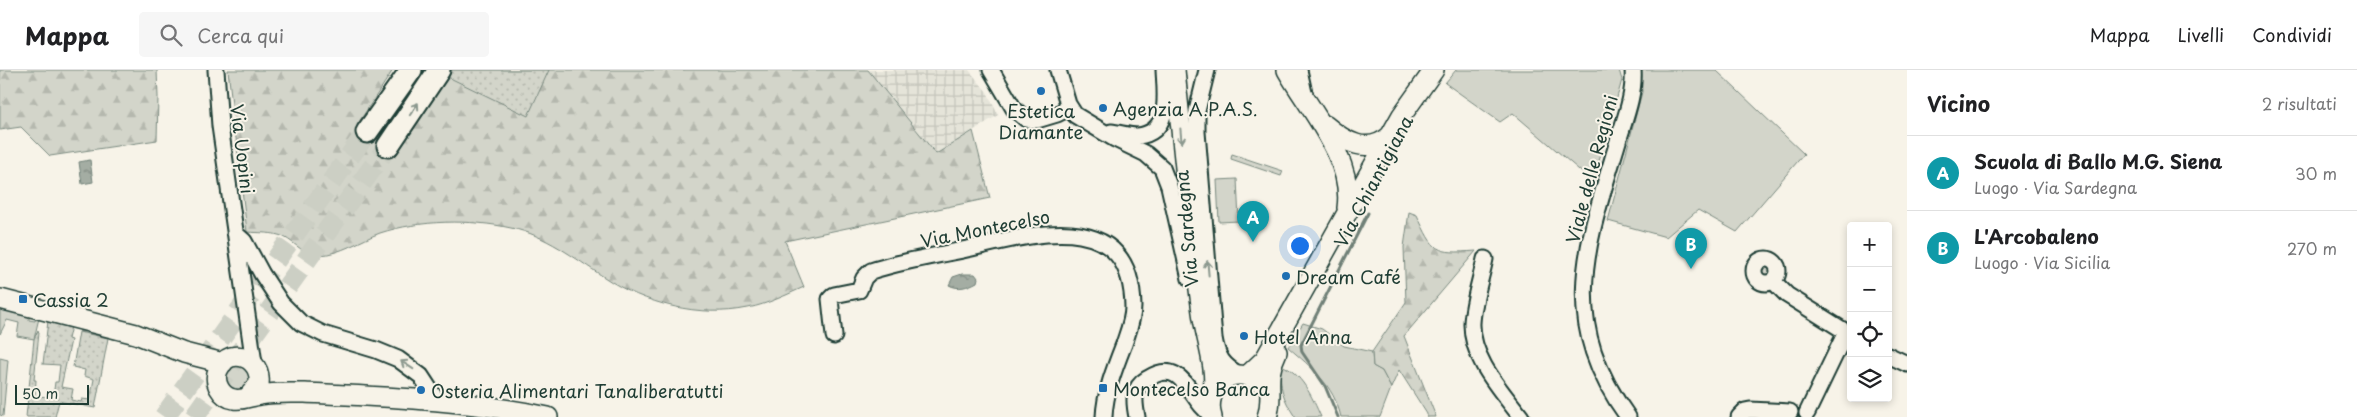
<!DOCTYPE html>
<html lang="it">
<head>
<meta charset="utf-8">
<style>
	:root { --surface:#fff; --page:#f6f6f6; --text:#202124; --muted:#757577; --line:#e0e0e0; --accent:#1f6fb2 }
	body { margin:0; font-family:"Playpen Sans",sans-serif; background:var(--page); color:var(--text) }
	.controls { position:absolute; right:15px; bottom:15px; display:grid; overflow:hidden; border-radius:5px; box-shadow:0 2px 8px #0003 }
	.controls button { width:45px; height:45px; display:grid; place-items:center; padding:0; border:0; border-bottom:1px solid var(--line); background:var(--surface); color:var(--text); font:25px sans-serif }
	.scale { position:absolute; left:15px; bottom:12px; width:74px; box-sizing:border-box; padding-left:5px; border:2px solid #1f3d34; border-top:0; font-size:14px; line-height:18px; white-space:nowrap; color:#1f3d34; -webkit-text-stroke:4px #f7f3e8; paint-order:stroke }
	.you { position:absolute; left:1299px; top:175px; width:18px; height:18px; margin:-12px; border:4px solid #fff; border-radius:50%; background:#1a73e8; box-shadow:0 0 0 8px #1a73e833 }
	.badge { display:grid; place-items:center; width:32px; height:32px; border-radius:50%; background:var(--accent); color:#fff; font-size:16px; font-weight:700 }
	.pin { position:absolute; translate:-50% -41px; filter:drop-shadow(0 1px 2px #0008) }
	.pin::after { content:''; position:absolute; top:26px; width:18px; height:15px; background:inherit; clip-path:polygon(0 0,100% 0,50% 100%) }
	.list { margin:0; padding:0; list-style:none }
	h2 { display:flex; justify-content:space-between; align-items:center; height:65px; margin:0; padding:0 20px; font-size:21px }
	h2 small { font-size:16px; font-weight:400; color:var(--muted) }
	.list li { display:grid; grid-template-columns:32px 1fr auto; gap:15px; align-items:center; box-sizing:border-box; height:75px; padding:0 20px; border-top:1px solid var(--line) }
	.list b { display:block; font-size:19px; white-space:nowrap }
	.list p { margin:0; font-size:16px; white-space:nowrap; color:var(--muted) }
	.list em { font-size:16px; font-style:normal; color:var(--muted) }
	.icon { flex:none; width:28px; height:28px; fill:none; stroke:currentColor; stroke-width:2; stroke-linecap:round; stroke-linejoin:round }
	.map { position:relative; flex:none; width:1907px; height:347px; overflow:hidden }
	header { display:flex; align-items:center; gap:30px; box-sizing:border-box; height:70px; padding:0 25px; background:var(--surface); border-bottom:1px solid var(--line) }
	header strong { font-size:24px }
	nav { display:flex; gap:28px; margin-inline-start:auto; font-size:18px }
	.search { width:350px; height:45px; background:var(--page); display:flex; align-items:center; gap:12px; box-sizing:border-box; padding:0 18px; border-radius:5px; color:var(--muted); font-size:19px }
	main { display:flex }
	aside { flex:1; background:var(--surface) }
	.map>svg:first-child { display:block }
	.industrial { fill:url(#industrial-grid) }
	.grass { fill:#d3d5ca; stroke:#79897f }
	.forest { fill:url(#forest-firs); stroke:#79897f }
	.garden { fill:url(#garden-dots); stroke:#79897f }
	.water { fill:url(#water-ripples); stroke:#6f8077 }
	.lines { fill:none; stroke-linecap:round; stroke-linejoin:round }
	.stream { stroke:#6f8077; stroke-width:3 }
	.highway-tunnel { stroke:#cccfc4; stroke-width:21; stroke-dasharray:21 11; stroke-linecap:butt }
	.minor-casing { stroke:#1f3d34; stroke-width:19 }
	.major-casing { stroke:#1f3d34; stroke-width:22 }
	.highway-casing { stroke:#1f3d34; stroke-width:25 }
	.minor { stroke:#f7f3e8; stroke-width:15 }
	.major { stroke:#f7f3e8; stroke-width:19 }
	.highway { stroke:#f7f3e8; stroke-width:21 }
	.oneway { stroke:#8b988e }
	.poi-dot { fill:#1f6fb2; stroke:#f7f3e8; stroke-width:2 }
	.labels { text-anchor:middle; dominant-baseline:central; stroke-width:4; stroke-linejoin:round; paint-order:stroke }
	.poi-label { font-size:18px; fill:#1f3d34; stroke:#f7f3e8; text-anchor:start }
	.street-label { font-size:18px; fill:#1f3d34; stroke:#f7f3e8 }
</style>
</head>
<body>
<header>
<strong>Mappa</strong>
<div class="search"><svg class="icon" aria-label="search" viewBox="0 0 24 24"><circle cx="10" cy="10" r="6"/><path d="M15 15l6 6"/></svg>Cerca qui</div>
<nav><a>Mappa</a><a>Livelli</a><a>Condividi</a></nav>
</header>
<main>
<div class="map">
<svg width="1907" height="347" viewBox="0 0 1907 347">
	<defs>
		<pattern id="industrial-grid" width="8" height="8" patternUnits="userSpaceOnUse" patternTransform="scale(1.25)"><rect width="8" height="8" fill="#e5e4d9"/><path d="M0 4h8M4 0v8" fill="none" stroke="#c4c4bb"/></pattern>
		<pattern id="forest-firs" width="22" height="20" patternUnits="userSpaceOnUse" patternTransform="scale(1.25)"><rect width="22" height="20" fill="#d3d5ca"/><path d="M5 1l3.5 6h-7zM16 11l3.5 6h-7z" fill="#b5b8ae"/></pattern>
		<pattern id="garden-dots" width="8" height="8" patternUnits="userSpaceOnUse" patternTransform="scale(1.25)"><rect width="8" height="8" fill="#d3d5ca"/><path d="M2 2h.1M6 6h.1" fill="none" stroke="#b5b8ae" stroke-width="1.8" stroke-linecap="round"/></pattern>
		<pattern id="water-ripples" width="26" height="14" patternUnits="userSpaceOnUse" patternTransform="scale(1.25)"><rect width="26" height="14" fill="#a4ada3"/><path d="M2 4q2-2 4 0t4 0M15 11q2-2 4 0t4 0" fill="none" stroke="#858e86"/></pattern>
	</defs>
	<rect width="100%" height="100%" fill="#f7f3e8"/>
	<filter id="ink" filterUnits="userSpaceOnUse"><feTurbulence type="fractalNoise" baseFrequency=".02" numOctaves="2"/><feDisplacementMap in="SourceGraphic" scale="10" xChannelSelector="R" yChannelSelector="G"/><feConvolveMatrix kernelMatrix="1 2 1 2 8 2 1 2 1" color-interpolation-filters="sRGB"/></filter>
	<g filter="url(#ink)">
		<path class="industrial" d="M868,0H969L987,22L998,45L936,84Z"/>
		<path class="grass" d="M420,0H432L383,73L373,66Z
			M1456,0H1619L1622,10L1593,112L1513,43L1500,52L1445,13Z
			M1641,0H1716L1804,84L1737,162L1698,140L1666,167L1608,151L1642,22Z
			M1232,84L1283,101L1281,106L1231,89Z
			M1237,109L1239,151L1219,152L1217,110Z
			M1760 201a6 6 0 1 1 12 0a6 6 0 1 1-12 0Z
			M0,237L29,244V250L35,251L36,247L39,248L34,269L17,266L19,253L7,250L0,264Z
			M1303,253L1322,259L1344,276L1372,282L1373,296L1382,301L1391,318L1380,347H1341C1333,314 1313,299 1288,277Z
			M86,260L139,274L79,262Z
			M0,288L8,290L3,346L0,345Z
			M1281,295C1302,303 1312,327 1321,347H1295C1283,328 1279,318 1281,295Z
			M225 308a13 13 0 1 1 26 0a13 13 0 1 1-26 0Z"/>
		<path class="forest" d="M0,0H157L158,27L157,70L50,86L21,57L0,60Z
			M228,0H393L357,55L398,82L452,0H868L936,84L973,61L990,128L785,171L804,217C786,225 768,234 748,238C700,248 644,234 604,207C574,188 546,165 511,158C470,149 420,150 380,163C361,170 340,184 320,185C304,186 297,174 284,167C274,162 258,163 247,162Z
			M1409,142L1417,145C1434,182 1435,184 1476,181L1404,266L1436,347H1427V344L1399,300L1391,318L1382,301L1373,296L1372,282L1406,232L1404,177Z"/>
		<path class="garden" d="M452,0H549L528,46L448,7Z
			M48,251L71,256L68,269L71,270L61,317L73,319L71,330L81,332L82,329L90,330L94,309L84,306L85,300L73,297L79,262L108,268L95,338L59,331L55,347H26L34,269L38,260L39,263L34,310H36L35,326L53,327L55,312H58L60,295L43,294Z"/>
		<path class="water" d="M90,90L93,112L82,114L79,92Z
			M962,204H975L978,208L977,212C968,217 958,220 949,215L953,207Z"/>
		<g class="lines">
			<path class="stream" d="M1338,347L1325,316L1302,282L1301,275L1368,143"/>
			<path class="highway-tunnel" d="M164,347L367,62
				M194,347L388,76"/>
			<g class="minor-casing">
				<path id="minor" d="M216,0L220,56L254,293
					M991,0L1014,39L1026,49L1037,50L1057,44L1069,38
					M1058,0L1068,34L1075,45L1115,69L1146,84L1162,98L1169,116L1190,209
					M1207,0L1197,41V62L1214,268C1217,287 1223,296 1240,305
					M1299,0L1304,23
					M1111,62C1120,63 1129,66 1138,66C1172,62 1165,24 1164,0
					M235,163L244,171L262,204L281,233L301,253L323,264L376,280L398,289L421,306L438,332
					M1754 201a12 12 0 1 1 24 0a12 12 0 1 1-24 0Z
					M1485,189C1481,209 1473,232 1472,253C1471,289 1501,320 1521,347
					M1773,211L1787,225L1851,265
					M834,266L830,229L834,225L859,220L864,208L871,201C902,191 935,186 967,179C1031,165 1131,134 1133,237C1133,250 1128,262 1124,274C1115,297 1105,322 1104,347
					M1888,285L1907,294
					M1807,343L1846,262
					M1137,347C1134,332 1132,318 1147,309C1184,285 1189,331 1212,345
					M1628,347C1559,252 1585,180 1616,78C1623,53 1635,26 1633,0
					M1739,347L1745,341L1750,340L1790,342"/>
			</g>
			<g class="major-casing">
				<path id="major" d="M1175,0C1183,81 1191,162 1202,242C1205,266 1217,298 1213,321
					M1287,0C1310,41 1354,89 1347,138
					M1325,55C1345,72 1368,86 1391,65
					M0,229L136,264L184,283L223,293
					M1247,306L1265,289L1402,45L1434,0
					M248,327L259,314C261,298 249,283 231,287C225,289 221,294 218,300C213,312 221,327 234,329C242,331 251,326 260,325C275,322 290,323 305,323C386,327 469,330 548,347
					M1212,347C1203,318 1232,292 1258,312
					M1267,347C1275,323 1263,310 1277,282"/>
			</g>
			<g class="highway-casing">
				<path id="highway" d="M367,62L411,0
					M388,76L439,0"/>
			</g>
			<use href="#minor" class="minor"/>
			<use href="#major" class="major"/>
			<use href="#highway" class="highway"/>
		</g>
		<defs><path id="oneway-shaft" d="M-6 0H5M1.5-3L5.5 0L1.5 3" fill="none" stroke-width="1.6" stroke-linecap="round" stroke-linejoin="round" transform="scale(1.25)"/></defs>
		<g class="oneway">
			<use href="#oneway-shaft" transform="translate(414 39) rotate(-56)"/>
			<use href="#oneway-shaft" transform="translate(1181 66) rotate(85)"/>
			<use href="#oneway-shaft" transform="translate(1208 198) rotate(-95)"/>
			<use href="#oneway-shaft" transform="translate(407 295) rotate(-147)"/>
		</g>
	</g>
	<g class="poi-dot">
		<circle cx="1041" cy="21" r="5"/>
		<circle cx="1103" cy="38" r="5"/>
		<circle cx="1286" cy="206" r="5"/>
		<rect x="18" y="224" width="10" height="10" rx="2.5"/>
		<circle cx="1244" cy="266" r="5"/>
		<rect x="1098" y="313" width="10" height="10" rx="2.5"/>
		<circle cx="421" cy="320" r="5"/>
	</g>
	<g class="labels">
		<g class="poi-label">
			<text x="1113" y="38">Agenzia A.P.A.S.</text>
			<text x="1041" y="40" text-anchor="middle">Estetica<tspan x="1041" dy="21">Diamante</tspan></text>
			<text x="1296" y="206">Dream Café</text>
			<text x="33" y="229">Cassia 2</text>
			<text x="1254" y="266">Hotel Anna</text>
			<text x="1113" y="318">Montecelso Banca</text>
			<text x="431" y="320">Osteria Alimentari Tanaliberatutti</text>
		</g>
		<g class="street-label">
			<text transform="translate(243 79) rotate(83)">Via Uopini</text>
			<text transform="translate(1591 99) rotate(-75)">Viale delle Regioni</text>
			<text transform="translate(1373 111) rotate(-62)">Via Chiantigiana</text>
			<text transform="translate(985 158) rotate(-11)">Via Montecelso</text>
			<text transform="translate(1186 159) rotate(-95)">Via Sardegna</text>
		</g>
	</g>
</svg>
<div class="controls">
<button>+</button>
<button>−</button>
<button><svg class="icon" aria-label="locate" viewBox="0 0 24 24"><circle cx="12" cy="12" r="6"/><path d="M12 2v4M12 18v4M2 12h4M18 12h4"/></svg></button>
<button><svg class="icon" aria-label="layers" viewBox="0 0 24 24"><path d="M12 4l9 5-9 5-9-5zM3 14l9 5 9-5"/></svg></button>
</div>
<div class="scale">50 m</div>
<div class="you"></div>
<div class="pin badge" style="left:1253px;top:172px;background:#0f9aa8">A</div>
<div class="pin badge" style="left:1691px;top:199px;background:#0f9aa8">B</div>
</div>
<aside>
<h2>Vicino<small>2 risultati</small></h2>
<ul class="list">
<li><span class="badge" style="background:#0f9aa8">A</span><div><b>Scuola di Ballo M.G. Siena</b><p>Luogo · Via Sardegna</p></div><em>30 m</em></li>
<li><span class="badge" style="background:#0f9aa8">B</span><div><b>L'Arcobaleno</b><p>Luogo · Via Sicilia</p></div><em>270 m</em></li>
</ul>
</aside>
</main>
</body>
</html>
